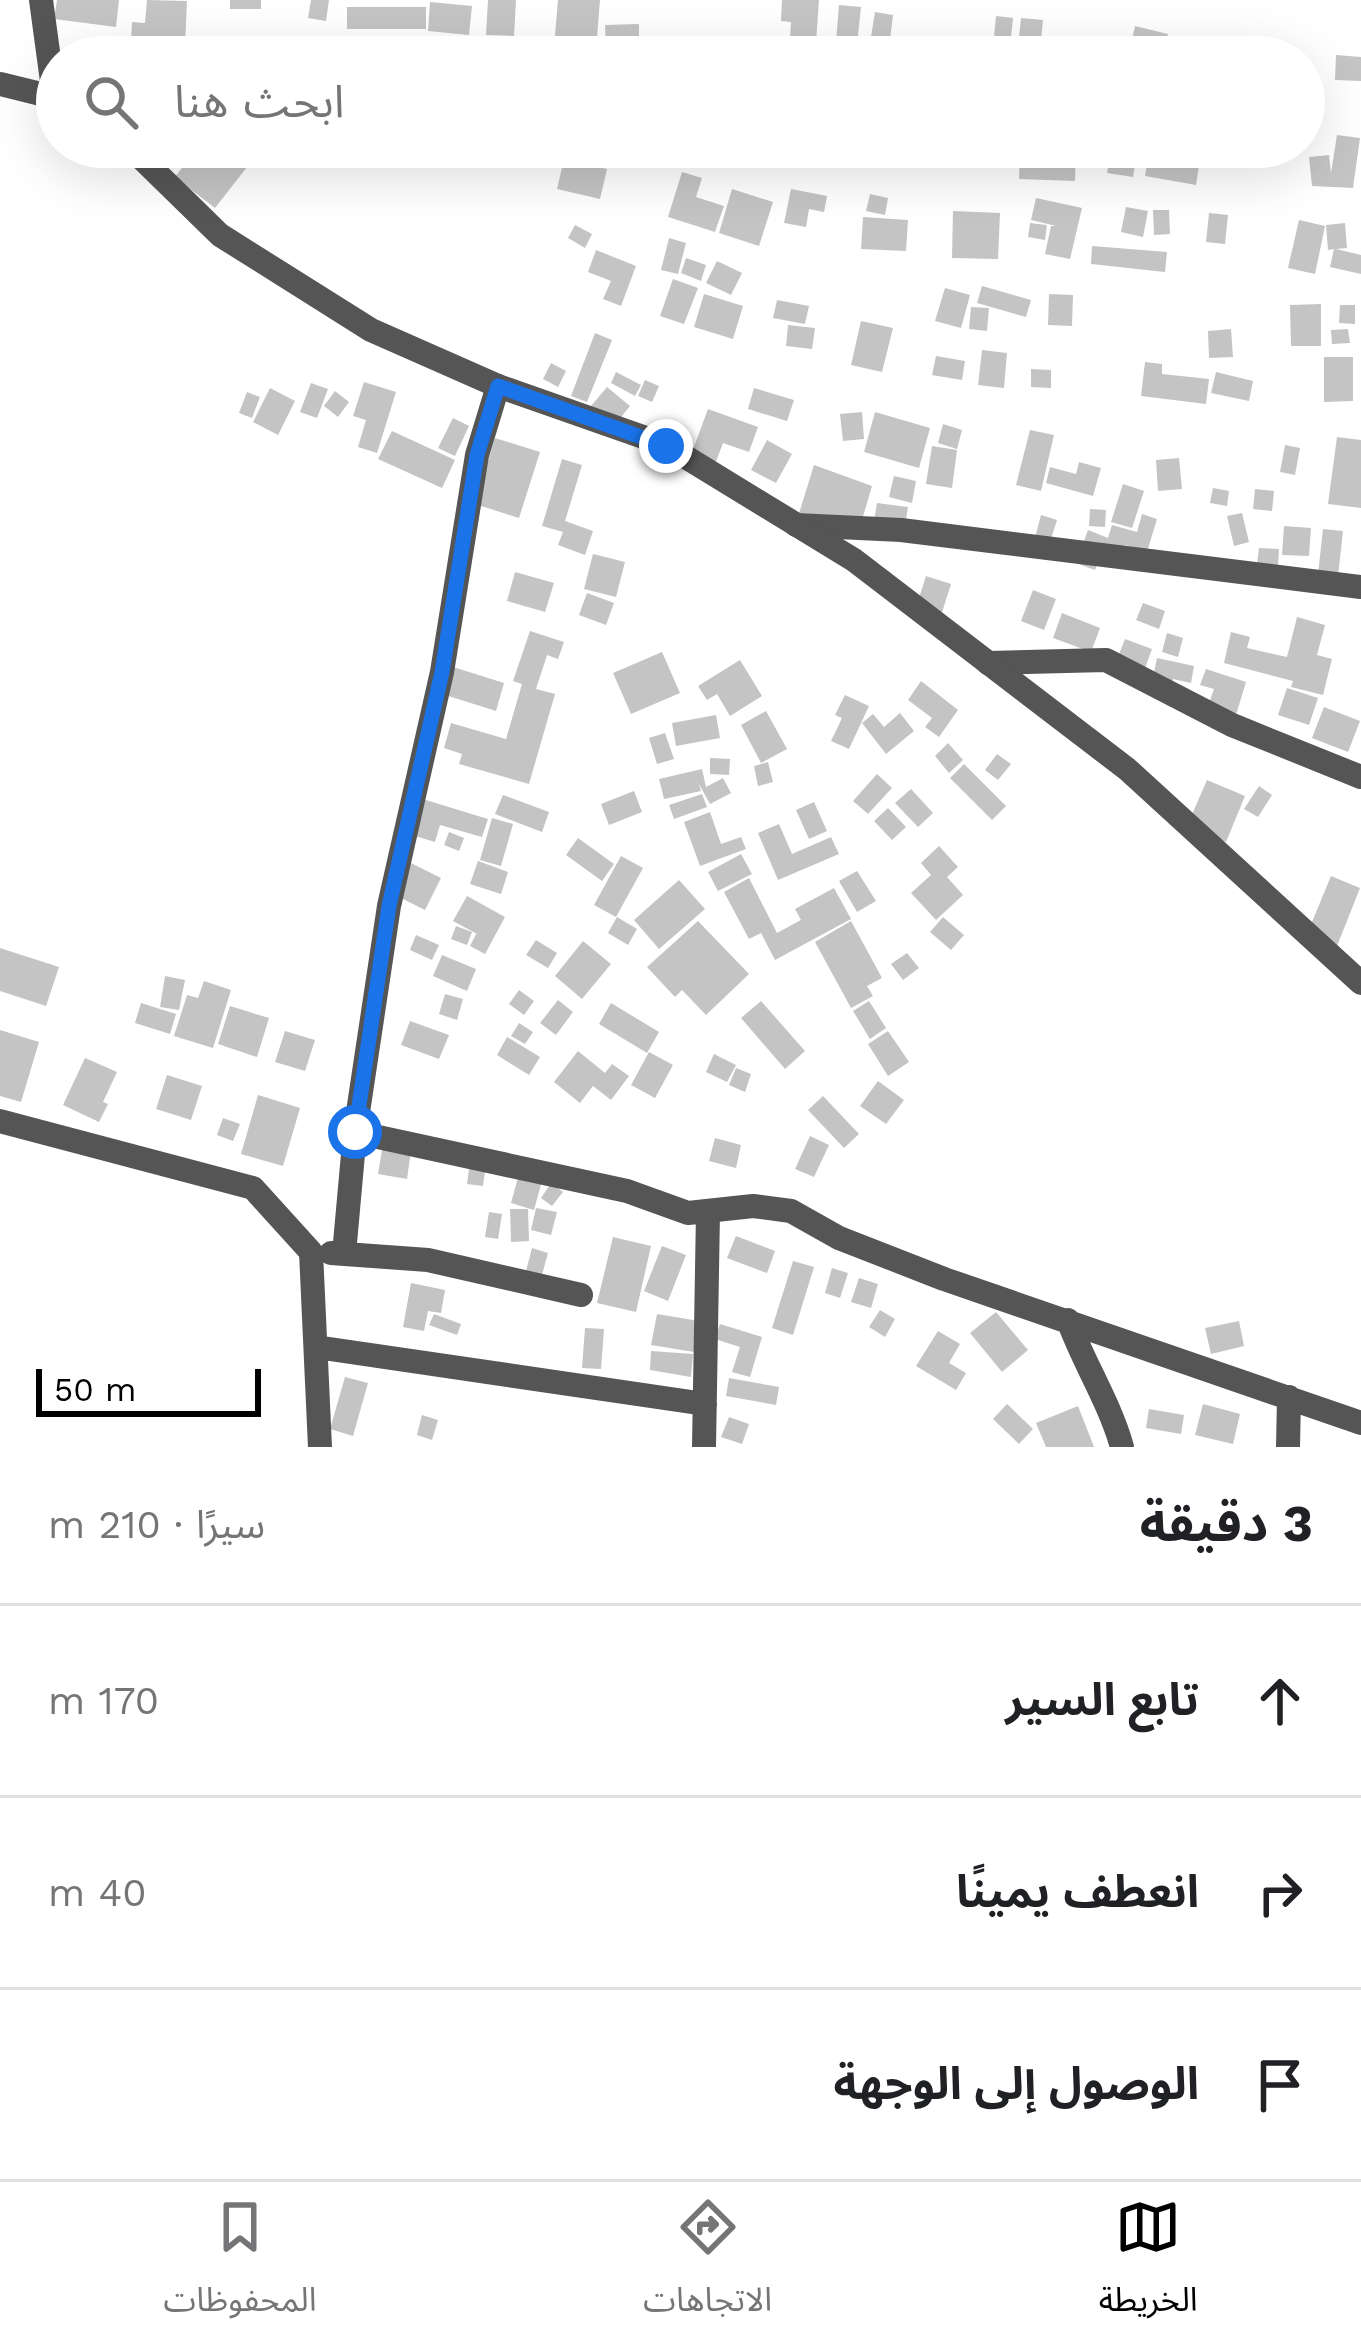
<!DOCTYPE html>
<html lang="ar">
<head>
<meta charset="utf-8">
<style>
	:root { --surface:#fff; --page:#f2f2f2; --text:#202124; --muted:#757577; --line:#e0e0e0; --accent:#000 }
	body { margin:0; font-family:"Work Sans","Noto Sans Arabic",sans-serif; background:var(--page); color:var(--text); direction:rtl }
	.scale { position:absolute; left:36px; bottom:30px; width:225px; box-sizing:border-box; padding-left:12px; border:6px solid #000; border-top:0; font-size:33px; line-height:42px; white-space:nowrap; color:#000; -webkit-text-stroke:9px #fff; paint-order:stroke }
	.stop { position:absolute; width:36px; height:36px; margin:-27px; border:9px solid #1a73e8; border-radius:50%; background:#fff }
	.stop.end { background:#1a73e8; border-color:#fff; box-shadow:0 3px 12px #0008 }
	.list { margin:0; padding:0; list-style:none }
	h2 { display:flex; justify-content:space-between; align-items:center; height:156px; margin:0; padding:0 48px; font-size:51px }
	h2 small { font-size:39px; font-weight:400; color:var(--muted) }
	.list li { display:grid; grid-template-columns:78px 1fr auto; gap:36px; align-items:center; box-sizing:border-box; height:192px; padding:0 48px; border-top:3px solid var(--line) }
	.list b { display:block; font-size:45px; white-space:nowrap }
	.list em { font-size:39px; font-style:normal; color:var(--muted) }
	.icon { flex:none; width:66px; height:66px; fill:none; stroke:currentColor; stroke-width:2; stroke-linecap:round; stroke-linejoin:round }
	.map { position:relative; flex:none; width:1361px; height:1447px; overflow:hidden; direction:ltr }
	.search { position:absolute; background:var(--surface); box-shadow:0 12px 48px #0002; left:36px; right:36px; top:36px; height:132px; display:flex; align-items:center; gap:30px; box-sizing:border-box; padding:0 42px; border-radius:66px; color:var(--muted); font-size:45px }
	.sheet { height:732px; background:var(--surface) }
	nav { display:flex; justify-content:space-around; align-items:center; box-sizing:border-box; height:168px; border-top:3px solid var(--line); background:var(--surface); font-size:33px; color:var(--muted) }
	nav a { display:grid; justify-items:center; gap:6px }
	nav .on { color:var(--accent) }
	.map>svg:first-child { display:block }
	.building { fill:#c4c4c4 }
	.lines { fill:none; stroke-linecap:round; stroke-linejoin:round }
	.minor { stroke:#555; stroke-width:24 }
	.tertiary { stroke:#555; stroke-width:24 }
	.route { stroke:#1a73e8; stroke-width:15 }
</style>
</head>
<body>
<div class="map">
<svg width="1361" height="1447" viewBox="0 0 1361 1447">
	<rect width="100%" height="100%" fill="#fff"/>
	<path class="building" d="M57,0H119L116,27L54,19Z
		M147,0L187,1L185,45L131,42L132,22L145,23Z
		M230,0H261V9H230Z
		M311,0H329L326,21L308,18Z
		M488,0H516L514,36L486,35Z
		M558,0H600L596,50L554,47Z
		M782,0H819L815,57H789L791,22L781,21Z
		M430,2L472,6L469,35L428,31Z
		M839,5L861,7L857,45L836,42Z
		M347,7H426V29H347Z
		M875,12L893,15L890,40L871,37Z
		M996,16L1013,18L1009,57H992Z
		M1021,18L1043,20L1041,40L1019,38Z
		M639,24V47H606L605,25Z
		M1135,26L1168,34L1163,57H1128Z
		M1336,55L1361,57V81L1335,80Z
		M1337,135L1360,138L1353,188L1312,186L1309,157L1329,155L1331,173Z
		M198,147H220L247,167L215,208L175,177Z
		M571,147H599L595,160L569,153Z
		M770,147H833L832,158L770,157Z
		M897,147H961L957,168L895,157Z
		M1020,147H1076L1075,181L1019,179Z
		M1112,147H1138L1133,177L1107,173Z
		M1150,147H1202L1196,185L1145,176Z
		M564,159L607,169L600,199L557,189Z
		M682,172L702,178L696,197L724,206L715,232L668,217Z
		M732,189L773,202L759,246L719,233Z
		M791,189L827,196L824,212L809,209L806,227L784,223Z
		M870,194L888,198L885,215L866,211Z
		M1036,198L1082,208L1070,259L1045,254L1051,226H1056L1031,220Z
		M1126,207L1148,211L1143,237L1121,232Z
		M1153,210H1169L1170,234L1154,235Z
		M953,211L1000,213L998,259L952,258Z
		M1209,213L1228,215L1225,244L1206,242Z
		M863,217L908,220L906,251L861,249Z
		M1299,220L1325,226L1315,274L1288,268Z
		M1030,223L1047,225L1045,240L1028,237Z
		M1345,223L1347,248L1336,249L1361,255V274L1330,267L1334,249L1328,250L1326,225Z
		M575,225L592,234L585,248L568,238Z
		M669,238L686,243L678,274L661,270Z
		M1092,246L1167,252L1165,272L1091,264Z
		M596,250L636,266L621,306L603,299L611,281L588,272Z
		M686,258L706,265L701,281L681,273Z
		M717,261L742,273L731,295L706,283Z
		M673,279L698,288L684,324L660,316Z
		M982,286L1031,300L1026,317L977,303Z
		M945,288L970,295L961,328L935,321Z
		M704,294L743,306L733,339L694,327Z
		M1049,294L1073,295L1072,326L1048,325Z
		M777,300L809,306L805,324L773,318Z
		M1321,304V346H1291L1290,305Z
		M1340,305H1355V324L1339,323Z
		M971,307L989,308L987,331L969,329Z
		M861,321L893,328L882,372L851,365Z
		M788,325L815,328L812,349L786,346Z
		M1231,329L1233,357L1209,358L1208,331Z
		M1348,329L1350,343L1332,344L1331,330Z
		M595,333L612,340L587,402L571,396Z
		M982,350L1007,353L1004,388L978,385Z
		M936,356L965,361L962,380L932,375Z
		M1324,357H1353V401L1324,402Z
		M1145,362L1162,364V374L1209,379L1206,404L1141,396Z
		M551,363L566,371L558,387L543,379Z
		M1031,369L1051,370V388L1031,387Z
		M616,372L641,385L635,396L611,383Z
		M1216,372L1253,381L1249,401L1211,393Z
		M645,380L659,386L652,402L638,396Z
		M364,382L396,392L377,453L358,447L366,420L353,416Z
		M311,383L328,389L317,418L300,412Z
		M607,387L630,406L614,426L591,406Z
		M270,388L295,401L278,435L253,422Z
		M754,388L794,400L787,421L748,409Z
		M335,391L349,402L338,417L324,406Z
		M247,392L260,397L252,418L239,413Z
		M708,409L758,427L749,452L723,443L715,464L691,455Z
		M862,412L864,439L843,441L840,414Z
		M875,412L930,428L919,468L864,452Z
		M453,418L469,426L455,456L438,448Z
		M943,424L962,430L957,449L938,443Z
		M1030,430L1054,435L1041,491L1016,485Z
		M392,431L455,460L442,488L378,459Z
		M1337,437L1361,440V508L1328,504Z
		M495,438L540,452L519,518L475,504Z
		M767,440L792,454L776,483L751,470Z
		M1285,445L1300,448L1295,475L1280,472Z
		M932,446L957,450L952,488L926,484Z
		M1179,458L1182,489L1158,491L1156,460Z
		M562,459L582,465L565,521L593,531L585,555L558,545L563,532L542,526Z
		M1079,462L1101,468L1093,496L1046,483L1050,467L1076,474Z
		M814,465L872,486L859,530L797,520Z
		M894,476L916,481L912,503L889,497Z
		M1123,484L1144,491L1132,528L1111,522Z
		M1213,488L1229,491L1227,506L1210,503Z
		M1255,489L1274,491L1272,511L1253,509Z
		M877,503L908,507L905,526L874,521Z
		M1090,509L1106,510L1105,527L1089,526Z
		M1242,513L1249,542L1234,546L1227,516Z
		M1142,514L1157,519L1147,552L1125,545L1118,566L1101,560L1106,543L1095,570L1076,563L1088,530L1108,538L1112,525L1137,532Z
		M1041,515L1057,520L1050,542L1035,538Z
		M1284,526L1311,528L1309,556L1282,555Z
		M1323,529L1343,531L1337,585L1317,583Z
		M1259,548L1279,549L1278,566L1257,564Z
		M593,554L625,562L616,597L584,589Z
		M515,572L554,583L545,612L507,601Z
		M926,576L951,584L938,625L913,617Z
		M1033,590L1056,599L1044,630L1021,621Z
		M587,593L614,603L606,625L579,615Z
		M1143,603L1165,611L1159,629L1136,620Z
		M1062,613L1100,628L1091,652L1053,638Z
		M1297,617L1325,625L1317,655L1332,659L1323,695L1291,687L1293,681L1224,663L1231,632L1250,637L1247,648L1287,657Z
		M530,631L564,642L558,659L547,655L536,689L555,694L529,784L459,764L462,754L444,748L451,723L506,739L522,684L513,681Z
		M1167,633L1183,638L1178,657L1162,652Z
		M1125,639L1152,649L1140,682L1112,672Z
		M662,652L680,693L631,714L613,673Z
		M1157,658L1194,666L1191,683L1173,679L1170,690L1151,686Z
		M740,660L762,696L730,716L717,694L707,700L698,686Z
		M450,666L504,683L496,711L442,694Z
		M1206,669L1246,682L1236,715L1208,706L1214,689L1200,685Z
		M921,681L958,710L939,737L925,727L932,718L908,700Z
		M1287,688L1318,698L1309,725L1278,715Z
		M845,695L869,706L849,749L831,741L842,718L835,715Z
		M1324,707L1360,721L1348,752L1312,738Z
		M766,711L787,749L761,763L741,725Z
		M900,713L914,731L886,754L862,723L873,714L884,727Z
		M716,715L720,738L676,746L672,723Z
		M665,733L674,759L657,764L649,738Z
		M948,743L963,760L949,773L935,756Z
		M997,754L1011,764L998,780L985,770Z
		M710,758L730,759L729,775L710,774Z
		M768,762L773,782L758,786L754,766Z
		M964,764L1006,806L992,820L950,778Z
		M702,769L706,787L723,778L731,793L710,804L699,784L701,791L664,799L659,779Z
		M877,774L892,788L868,814L853,801Z
		M1207,780L1245,796L1226,842L1187,826Z
		M1259,786L1272,795L1258,817L1244,809Z
		M911,789L933,813L918,827L895,803Z
		M634,791L642,812L609,825L601,804Z
		M702,794L707,807L674,819L669,805Z
		M503,795L549,812L542,832L495,814Z
		M416,797L488,819L482,837L440,825L435,842L405,833Z
		M814,802L827,831L809,839L796,810Z
		M888,808L906,827L892,840L874,821Z
		M710,812L721,844L741,837L746,849L700,866L684,822Z
		M492,818L513,824L501,866L480,860Z
		M779,824L792,854L831,837L839,854L778,880L758,833Z
		M449,832L464,838L459,851L444,845Z
		M578,838L614,864L602,881L566,855Z
		M939,846L958,867L947,877L963,895L936,920L911,893L931,875L921,863Z
		M741,854L752,874L718,891L708,872Z
		M621,856L643,868L616,917L594,905Z
		M478,861L508,872L501,894L470,884Z
		M409,862L441,878L425,910L393,894Z
		M857,871L876,901L857,912L839,881Z
		M1331,876L1360,888L1337,946L1307,934Z
		M749,878L777,933L801,920L795,909L834,888L851,919L775,960L761,933L749,939L724,892Z
		M679,880L705,909L659,949L634,920Z
		M467,896L505,917L485,954L470,946L476,934L479,935L453,921Z
		M617,917L637,929L628,945L608,933Z
		M943,917L964,935L951,950L930,932Z
		M698,921L749,974L706,1015L682,990L675,997L647,967Z
		M851,921L882,978L867,986L873,996L851,1008L815,942Z
		M456,926L472,932L467,945L451,939Z
		M416,935L439,945L432,960L410,950Z
		M536,940L557,953L548,968L526,955Z
		M583,941L611,964L582,999L555,976Z
		M0,948L59,967L46,1006L0,991Z
		M907,953L919,968L903,980L891,964Z
		M442,955L476,969L467,991L433,976Z
		M165,976L185,980L179,1010L160,1007Z
		M204,981L231,990L213,1048L174,1036L187,995L198,998Z
		M519,990L534,1001L524,1015L509,1004Z
		M445,994L463,999L457,1020L439,1014Z
		M558,1000L573,1012L556,1035L540,1023Z
		M761,1001L805,1051L785,1069L741,1018Z
		M869,1001L886,1028L870,1039L853,1011Z
		M141,1003L176,1014L170,1034L135,1023Z
		M611,1003L659,1032L647,1053L599,1024Z
		M230,1006L269,1018L257,1057L218,1044Z
		M410,1021L449,1035L439,1059L401,1045Z
		M519,1023L533,1032L525,1044L511,1036Z
		M0,1030L39,1042L21,1102L0,1096Z
		M285,1031L315,1040L305,1071L275,1062Z
		M888,1031L909,1062L888,1076L868,1044Z
		M507,1037L540,1057L529,1075L497,1055Z
		M578,1051L605,1073L612,1064L629,1076L611,1100L593,1086L580,1103L554,1082Z
		M649,1052L673,1065L655,1098L631,1085Z
		M714,1054L736,1065L727,1082L706,1072Z
		M85,1058L117,1072L103,1102L108,1104L99,1122L63,1105Z
		M736,1068L751,1074L745,1092L729,1085Z
		M167,1075L202,1086L191,1120L156,1109Z
		M878,1081L904,1100L886,1124L860,1106Z
		M258,1095L300,1108L283,1166L241,1154Z
		M823,1096L859,1134L844,1148L808,1110Z
		M223,1118L240,1124L233,1141L217,1135Z
		M810,1136L829,1145L814,1177L795,1169Z
		M384,1138L412,1143L407,1179L378,1174Z
		M715,1138L741,1145L736,1168L709,1161Z
		M471,1154L487,1156L483,1186L467,1184Z
		M520,1170L543,1177L534,1210L511,1203Z
		M551,1183L563,1192L552,1206L541,1198Z
		M536,1208L557,1212L551,1235L531,1230Z
		M510,1209H528L529,1241L511,1242Z
		M489,1212L502,1214L498,1239L485,1237Z
		M736,1236L775,1251L767,1273L727,1258Z
		M613,1237L651,1246L636,1312L597,1303Z
		M662,1246L686,1255L668,1301L644,1291Z
		M532,1248L548,1253L542,1275L526,1271Z
		M793,1261L814,1267L793,1335L772,1328Z
		M832,1268L848,1273L840,1298L825,1293Z
		M859,1278L878,1284L871,1308L851,1302Z
		M411,1283L445,1290L441,1313L428,1311L424,1331L403,1327Z
		M880,1310L895,1319L885,1337L869,1327Z
		M996,1312L1028,1350L1002,1372L970,1333Z
		M434,1314L461,1324L457,1335L429,1325Z
		M657,1314L699,1321L694,1352L651,1345Z
		M1239,1321L1244,1346L1211,1354L1205,1328Z
		M720,1324L762,1337L750,1377L732,1372L740,1347L715,1339Z
		M585,1328L604,1329L601,1369L582,1368Z
		M938,1331L960,1344L949,1363L966,1373L956,1390L916,1366Z
		M651,1351L693,1354L691,1377L650,1370Z
		M345,1377L368,1383L353,1436L330,1429Z
		M729,1378L779,1387L776,1405L726,1396Z
		M1007,1404L1033,1429L1019,1444L993,1419Z
		M1203,1404L1240,1414L1233,1444L1195,1435Z
		M1078,1406L1094,1447H1046L1036,1423Z
		M1149,1409L1184,1415L1181,1434L1146,1428Z
		M422,1415L438,1420L432,1440L417,1435Z
		M729,1417L749,1424L742,1444L721,1437Z"/>
	<g class="lines">
		<path class="minor" d="M41,0L54,96
			M796,525L901,530L1361,587
			M988,663L1106,660L1232,725L1361,777
			M0,1121L253,1188L311,1252L320,1447
			M355,1132L627,1191L688,1213L753,1206L791,1211L839,1238L944,1279L1361,1423
			M331,1253L428,1260L581,1295
			M344,1254L355,1132L389,906L442,672L477,455L498,386
			M1068,1320C1084,1364 1109,1401 1122,1447
			M316,1347L705,1404
			M704,1447L708,1212
			M1288,1447L1289,1397"/>
		<path class="tertiary" d="M0,84L57,98
			M130,147L220,235L371,330L498,386L666,445L854,560L1127,769L1361,983"/>
	</g>
	<g class="lines">
		<path class="route" d="M355,1132L389,906L442,672L477,455L498,386L666,446"/>
	</g>
</svg>
<div class="scale">50 m</div>
<div class="stop" style="left:355px;top:1132px"></div>
<div class="stop end" style="left:666px;top:446px"></div>
<div class="search"><svg class="icon" aria-label="search" viewBox="0 0 24 24"><circle cx="10" cy="10" r="6"/><path d="M15 15l6 6"/></svg>ابحث هنا</div>
</div>
<section class="sheet">
<h2>3 دقيقة<small>سيرًا · 210 m</small></h2>
<ul class="list">
<li><svg class="icon" aria-label="ahead" viewBox="0 0 24 24"><path d="M12 20V5M6 11l6-6 6 6"/></svg><div><b>تابع السير</b></div><em>170 m</em></li>
<li><svg class="icon" aria-label="right" viewBox="0 0 24 24"><path d="M7 20v-9h11M14 6l5 5-5 5"/></svg><div><b>انعطف يمينًا</b></div><em>40 m</em></li>
<li><svg class="icon" aria-label="arrive" viewBox="0 0 24 24"><path d="M6 21V4h12l-3 4 3 4H6"/></svg><div><b>الوصول إلى الوجهة</b></div></li>
</ul>
</section>
<nav>
<a class="on"><svg class="icon" aria-label="map" viewBox="0 0 24 24"><path d="M3 6l6-2 6 2 6-2v14l-6 2-6-2-6 2zM9 4v14M15 6v14"/></svg>الخريطة</a>
<a><svg class="icon" aria-label="directions" viewBox="0 0 24 24"><path d="M12 3l9 9-9 9-9-9zM9 14v-3h6M13 9l2 2-2 2"/></svg>الاتجاهات</a>
<a><svg class="icon" aria-label="saved" viewBox="0 0 24 24"><path d="M7 4h10v16l-5-4-5 4z"/></svg>المحفوظات</a>
</nav>
</body>
</html>
